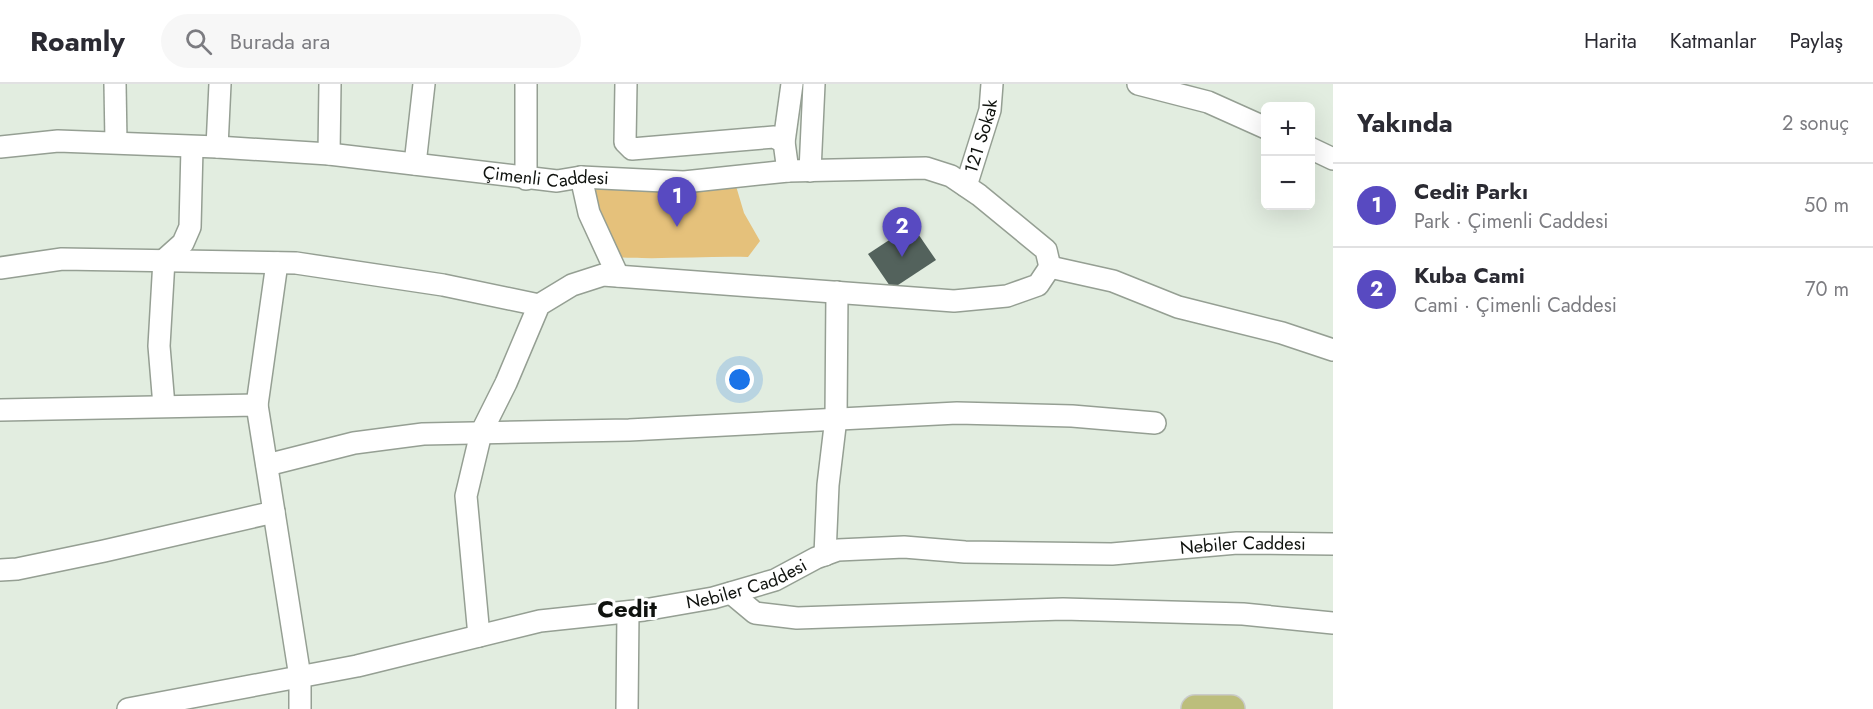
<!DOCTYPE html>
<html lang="tr">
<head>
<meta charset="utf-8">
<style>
	:root { --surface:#fff; --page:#f7f7f7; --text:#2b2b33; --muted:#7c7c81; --line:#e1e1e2; --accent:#584ac1 }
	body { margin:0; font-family:Jost,sans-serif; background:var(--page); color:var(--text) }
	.controls { position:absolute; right:18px; top:18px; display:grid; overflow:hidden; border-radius:9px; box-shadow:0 6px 24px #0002 }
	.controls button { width:54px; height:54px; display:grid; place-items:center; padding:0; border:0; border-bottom:2px solid var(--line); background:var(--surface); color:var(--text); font:30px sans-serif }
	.you { position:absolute; left:740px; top:296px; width:21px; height:21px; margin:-15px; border:4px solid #fff; border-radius:50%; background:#1a73e8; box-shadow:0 0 0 9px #1a73e833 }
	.badge { display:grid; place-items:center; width:39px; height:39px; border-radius:50%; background:var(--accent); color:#fff; font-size:20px; font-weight:700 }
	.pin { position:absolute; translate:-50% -50px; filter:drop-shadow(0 2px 3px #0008) }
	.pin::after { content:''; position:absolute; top:32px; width:21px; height:18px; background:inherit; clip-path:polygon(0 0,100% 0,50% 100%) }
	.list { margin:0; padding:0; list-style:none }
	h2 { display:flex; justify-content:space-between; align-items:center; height:78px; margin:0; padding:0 24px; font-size:26px }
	h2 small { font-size:20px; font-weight:400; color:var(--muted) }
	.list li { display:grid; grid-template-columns:39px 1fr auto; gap:18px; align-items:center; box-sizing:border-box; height:84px; padding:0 24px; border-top:2px solid var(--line) }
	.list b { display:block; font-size:22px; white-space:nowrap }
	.list p { margin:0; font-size:20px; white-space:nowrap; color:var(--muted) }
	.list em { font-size:20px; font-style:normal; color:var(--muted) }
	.icon { flex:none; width:33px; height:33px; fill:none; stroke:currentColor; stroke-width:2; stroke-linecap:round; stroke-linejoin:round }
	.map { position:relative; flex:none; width:1333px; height:625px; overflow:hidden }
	header { display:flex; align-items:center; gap:36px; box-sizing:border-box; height:84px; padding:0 30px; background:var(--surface); border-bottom:2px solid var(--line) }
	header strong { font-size:28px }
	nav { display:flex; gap:33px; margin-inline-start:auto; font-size:21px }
	.search { width:420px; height:54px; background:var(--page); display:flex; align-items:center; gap:15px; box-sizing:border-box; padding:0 21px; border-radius:33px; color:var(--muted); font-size:22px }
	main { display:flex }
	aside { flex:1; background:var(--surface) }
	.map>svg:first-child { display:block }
	.green { fill:#e5c17b }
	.building { fill:#53625c }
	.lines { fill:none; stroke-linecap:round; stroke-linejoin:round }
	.minor-casing { stroke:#959f93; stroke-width:24 }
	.major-casing { stroke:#cacbca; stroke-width:30 }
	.minor { stroke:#fff; stroke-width:21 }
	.major { stroke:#bcbe7c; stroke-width:27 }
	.labels { text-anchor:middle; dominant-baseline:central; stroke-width:6; stroke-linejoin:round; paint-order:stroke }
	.street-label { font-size:18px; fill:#0f120e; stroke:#fff }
	.district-label { font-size:24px; font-weight:bold; fill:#0f120e; stroke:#fff }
</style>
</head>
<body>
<header>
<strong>Roamly</strong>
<div class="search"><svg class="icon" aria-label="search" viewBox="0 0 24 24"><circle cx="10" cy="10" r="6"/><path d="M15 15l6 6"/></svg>Burada ara</div>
<nav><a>Harita</a><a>Katmanlar</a><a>Paylaş</a></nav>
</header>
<main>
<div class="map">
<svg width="1333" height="625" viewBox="0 0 1333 625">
	<rect width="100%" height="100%" fill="#e2ede0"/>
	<path class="green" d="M736,102L744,129L760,157L748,173C703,172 659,176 613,173L589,104Z"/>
	<path class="building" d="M912,141L936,176L892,205L868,170Z"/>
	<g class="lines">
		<g class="minor-casing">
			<g id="minor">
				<path d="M115,0L116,58"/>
				<path d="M526,0V95"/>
				<path d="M626,0L625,58L632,65L774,53L784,58L788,87"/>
				<path d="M1138,0L1208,18L1266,44"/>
				<path d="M784,58L792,0"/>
				<path id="s1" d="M0,63L58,57L217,63L329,70L557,97L581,93L684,98L788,87L926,84L951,92L979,111L1046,166L1050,183"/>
				<path d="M217,63L220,0"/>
				<path d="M1310,64L1333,75"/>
				<path d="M329,70L330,0"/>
				<path d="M415,80L424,0"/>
				<path d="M810,87L814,0"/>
				<path d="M581,93L589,129L618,192"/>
				<path id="s2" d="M966,102L990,26L992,0"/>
				<path d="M1050,183L1113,197L1178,223L1282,249L1333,266"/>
				<path d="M0,184L62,175L296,179L443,201L539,221"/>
				<path d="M257,321L277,179"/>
				<path d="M164,322L159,262L164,176L183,159L190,143L192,64"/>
				<path d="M0,326L257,321L274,428L104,467L17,485L0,486"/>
				<path d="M267,381L354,359L423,350L629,346L957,329L1072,332L1155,339"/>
				<path d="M274,428L300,593V625"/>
				<path d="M825,471L828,401L836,334L837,208"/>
				<path d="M731,509L755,529L797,534L1063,525L1243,530L1333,539"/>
				<path d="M479,552L466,412L481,349L506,299L539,221L572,201L603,191L954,217L1007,212L1038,201L1050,183"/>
				<path id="s3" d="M128,625L357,582L540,537L644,526L713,514L775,496L816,474L838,466L904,463L965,468L1112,470L1237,459L1333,460"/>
				<path d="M627,625L628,528"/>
			</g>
		</g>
		<g class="major-casing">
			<path id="major" d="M1195,625H1231"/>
		</g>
		<use href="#minor" class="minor"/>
		<use href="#major" class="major"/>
	</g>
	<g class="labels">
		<g class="street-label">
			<text stroke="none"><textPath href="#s2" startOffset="52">121 Sokak</textPath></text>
			<text stroke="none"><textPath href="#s1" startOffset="548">Çimenli Caddesi</textPath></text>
			<text stroke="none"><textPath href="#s3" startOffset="1136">Nebiler Caddesi</textPath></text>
			<text stroke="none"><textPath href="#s3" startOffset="632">Nebiler Caddesi</textPath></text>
		</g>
		<g class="district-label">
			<text x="627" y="524">Cedit</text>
		</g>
	</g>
</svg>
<div class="controls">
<button>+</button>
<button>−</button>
</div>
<div class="you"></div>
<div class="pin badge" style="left:677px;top:143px">1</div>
<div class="pin badge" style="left:902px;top:173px">2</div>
</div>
<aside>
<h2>Yakında<small>2 sonuç</small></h2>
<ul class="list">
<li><span class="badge">1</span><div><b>Cedit Parkı</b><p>Park · Çimenli Caddesi</p></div><em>50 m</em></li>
<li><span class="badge">2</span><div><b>Kuba Cami</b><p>Cami · Çimenli Caddesi</p></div><em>70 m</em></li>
</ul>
</aside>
</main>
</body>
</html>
